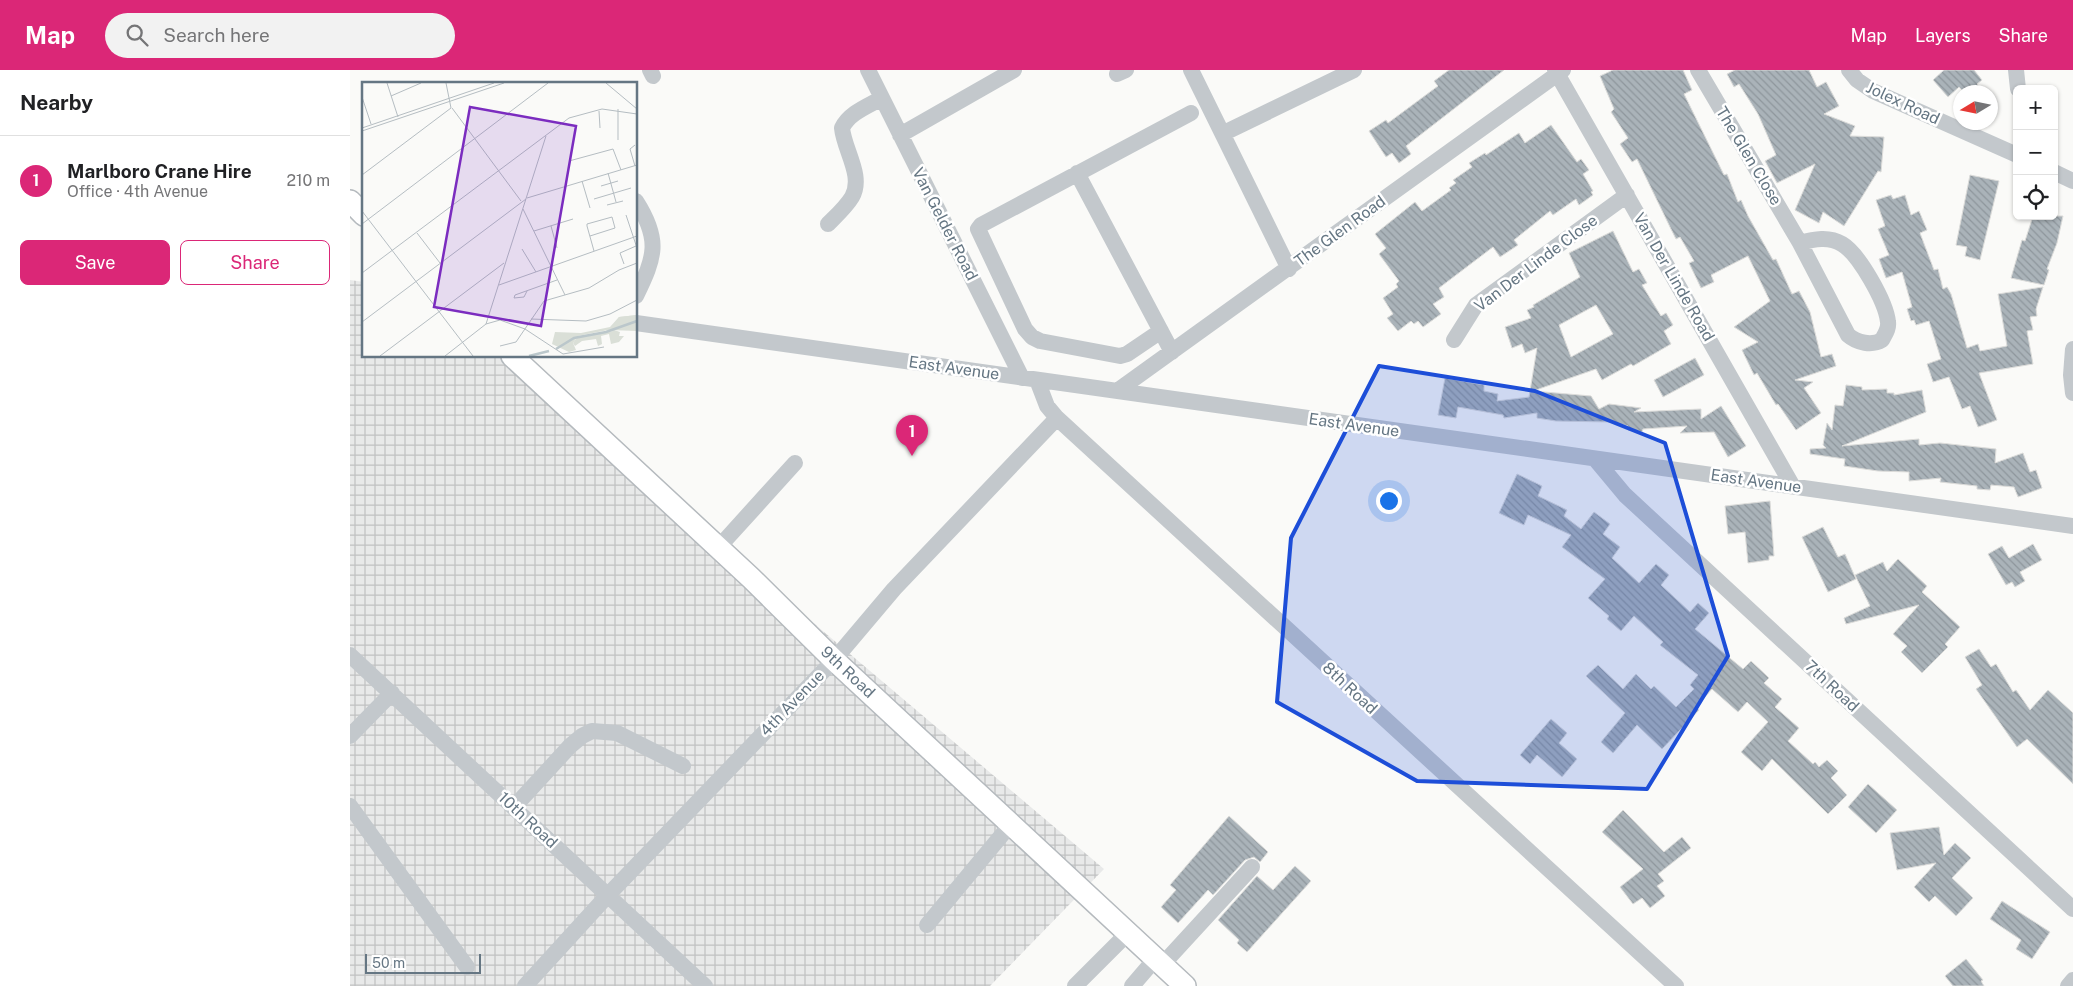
<!DOCTYPE html>
<html lang="en">
<head>
<meta charset="utf-8">
<style>
	:root { --surface:#fff; --page:#f2f2f2; --text:#202124; --muted:#757577; --line:#e0e0e0; --accent:#db2777 }
	body { margin:0; font-family:"Public Sans",sans-serif; background:var(--page); color:var(--text) }
	.controls { position:absolute; right:15px; top:15px; display:grid; overflow:hidden; border-radius:8px; box-shadow:0 1px 4px #0004 }
	.controls button { width:45px; height:45px; display:grid; place-items:center; padding:0; border:0; border-bottom:1px solid var(--line); background:var(--surface); color:var(--text); font:25px sans-serif }
	.compass { position:absolute; left:1603px; top:15px; width:45px; height:45px; border-radius:50%; background:var(--surface); box-shadow:0 1px 4px #0004; rotate:260deg }
	.scale { position:absolute; left:15px; bottom:12px; width:116px; box-sizing:border-box; padding-left:5px; border:2px solid #657683; border-top:0; font-size:14px; line-height:18px; white-space:nowrap; color:#657683; -webkit-text-stroke:4px #fff; paint-order:stroke }
	.you { position:absolute; left:1038px; top:430px; width:18px; height:18px; margin:-12px; border:4px solid #fff; border-radius:50%; background:#1a73e8; box-shadow:0 0 0 8px #1a73e833 }
	.badge { display:grid; place-items:center; width:32px; height:32px; border-radius:50%; background:var(--accent); color:#fff; font-size:16px; font-weight:700 }
	.pin { position:absolute; translate:-50% -41px; filter:drop-shadow(0 1px 2px #0008) }
	.pin::after { content:''; position:absolute; top:26px; width:18px; height:15px; background:inherit; clip-path:polygon(0 0,100% 0,50% 100%) }
	.list { margin:0; padding:0; list-style:none }
	h2 { display:flex; justify-content:space-between; align-items:center; height:65px; margin:0; padding:0 20px; font-size:21px }
	h2 small { font-size:16px; font-weight:400; color:var(--muted) }
	.list li { display:grid; grid-template-columns:32px 1fr auto; gap:15px; align-items:center; box-sizing:border-box; height:90px; padding:0 20px; border-top:1px solid var(--line) }
	.list b { display:block; font-size:19px; white-space:nowrap }
	.list p { margin:0; font-size:16px; white-space:nowrap; color:var(--muted) }
	.list em { font-size:16px; font-style:normal; color:var(--muted) }
	.actions { display:flex; gap:10px; padding:15px 20px }
	.actions a { flex:1; padding:11px 0; border:1px solid var(--accent); border-radius:8px; text-align:center; font-size:18px; color:var(--accent) }
	.actions .main { background:var(--accent); color:#fff }
	.icon { flex:none; width:28px; height:28px; fill:none; stroke:currentColor; stroke-width:2; stroke-linecap:round; stroke-linejoin:round }
	.map { position:relative; flex:none; width:1723px; height:916px; overflow:hidden }
	header { display:flex; align-items:center; gap:30px; box-sizing:border-box; height:70px; padding:0 25px; background:var(--accent); color:#fff }
	header strong { font-size:24px }
	nav { display:flex; gap:28px; margin-inline-start:auto; font-size:18px }
	.search { width:350px; height:45px; background:var(--page); display:flex; align-items:center; gap:12px; box-sizing:border-box; padding:0 18px; border-radius:28px; color:var(--muted); font-size:19px }
	main { display:flex }
	aside { flex:1; background:var(--surface) }
	.map>svg:first-child { display:block }
	.industrial { fill:url(#industrial-grid) }
	.building { fill:url(#building-back-hatch); stroke:#dcdcda; fill-rule:evenodd }
	.lines { fill:none; stroke-linecap:round; stroke-linejoin:round }
	.major-casing { stroke:#b5babe; stroke-width:24 }
	.minor { stroke:#c3c8cc; stroke-width:16 }
	.major { stroke:#fff; stroke-width:21 }
	.marked { fill:#1d4ed8; fill-opacity:0.2; stroke:#1d4ed8; stroke-width:4; stroke-linejoin:round }
	.labels { text-anchor:middle; dominant-baseline:central; stroke-width:5; stroke-linejoin:round; paint-order:stroke }
	.street-label { font-size:16px; fill:#657683; stroke:#fff }
	.inset-river { fill:none; stroke:#bbc7cb; stroke-width:2.5 }
	.inset-road { fill:none; stroke:#b5bdc2; stroke-width:1 }
	.view { fill:#7b2cbf; fill-opacity:0.15; stroke:#7b2cbf; stroke-width:2.5 }
	.inset-edge { fill:none; stroke:#657683; stroke-width:2.5 }
</style>
</head>
<body>
<header>
<strong>Map</strong>
<div class="search"><svg class="icon" aria-label="search" viewBox="0 0 24 24"><circle cx="10" cy="10" r="6"/><path d="M15 15l6 6"/></svg>Search here</div>
<nav><a>Map</a><a>Layers</a><a>Share</a></nav>
</header>
<main>
<aside>
<h2>Nearby<small></small></h2>
<ul class="list">
<li><span class="badge">1</span><div><b>Marlboro Crane Hire</b><p>Office · 4th Avenue</p></div><em>210 m</em></li>
</ul>
<div class="actions"><a class="main">Save</a><a>Share</a></div>
</aside>
<div class="map">
<svg width="1723" height="916" viewBox="0 0 1723 916">
	<defs>
		<pattern id="industrial-grid" width="8" height="8" patternUnits="userSpaceOnUse" patternTransform="scale(1.25)"><rect width="8" height="8" fill="#e8e9e9"/><path d="M0 4h8M4 0v8" fill="none" stroke="#c0c1c2"/></pattern>
		<pattern id="building-back-hatch" width="6" height="6" patternUnits="userSpaceOnUse" patternTransform="scale(1.25)"><rect width="6" height="6" fill="#aab3b9"/><path d="M-1 5l2 2M0 0l6 6M5-1l2 2" fill="none" stroke="#8e969c"/></pattern>
	</defs>
	<rect width="100%" height="100%" fill="#fafaf8"/>
	<path class="industrial" d="M0,210L14,212V286H148L754,799L640,916H0Z"/>
	<path class="building" d="M1099,0H1154L1056,76L1061,84L1049,93L1042,83L1036,87L1019,61L1036,50L1038,53L1088,16L1084,11Z
		M1263,0H1333L1342,20L1334,24L1374,105L1377,104L1388,132L1391,130L1398,146L1423,190L1426,189L1442,224L1449,221L1460,242L1471,287L1482,284L1486,296L1445,310L1463,312L1454,318L1471,343L1446,360L1428,334L1426,335L1407,303L1404,305L1392,280L1408,272L1384,257L1420,231L1398,186L1361,205L1364,212L1351,218L1339,193L1344,191L1330,167L1326,169L1320,157L1287,89L1282,92L1270,74L1278,68L1261,42L1264,39L1250,6Z
		M1385,0H1459L1467,17L1476,12L1489,36L1474,44L1505,56L1500,66L1534,67L1531,102L1528,101L1494,156L1473,142L1469,153L1445,140L1465,94L1427,113L1415,91L1426,85L1408,44L1389,14L1384,17L1377,4Z
		M1594,0H1624L1632,10L1627,14L1635,22H1614L1609,17L1598,27L1583,10Z
		M1201,55L1227,92L1231,89L1239,100L1233,104L1243,121L1241,122L1243,125L1229,135L1226,129L1203,145L1200,141L1164,170L1168,175L1150,187L1143,177L1089,218L1094,227L1083,234L1091,244L1073,257L1068,251L1064,254L1061,251L1048,261L1037,248L1043,244L1033,228L1048,217L1046,214L1049,211L1029,184L1036,178L1025,164L1065,132L1072,141L1101,120L1099,118L1106,113L1103,110L1122,97L1119,93L1135,83L1136,85L1169,63L1175,73Z
		M1620,105L1649,111L1630,190L1615,186L1617,177L1606,175Z
		M1541,125L1543,129L1555,125L1561,145L1569,141L1577,160L1570,163L1584,200L1588,199L1593,219L1597,217L1601,224L1617,278L1628,274L1630,281L1657,276L1648,224L1693,217L1686,239L1687,246L1680,247L1683,260L1677,261L1683,294L1629,303L1647,350L1628,357L1620,336L1612,339L1599,307L1583,312L1577,294L1591,289L1579,251L1566,255L1564,250L1561,251L1557,239L1562,237L1552,202L1536,208L1529,189L1539,185L1528,159L1535,156L1526,130Z
		M1683,146H1713L1707,173L1697,199L1699,200L1694,215L1661,208L1672,170L1675,171Z
		M1263,161L1283,202L1289,199L1297,213L1292,215L1311,246L1316,243L1323,255L1314,261L1321,274L1283,296L1281,294L1252,310L1246,299L1183,321L1241,326L1249,339L1259,334L1291,338L1284,342L1351,339V349L1371,336L1396,376L1378,387L1364,362L1330,363L1337,356L1293,359L1292,362L1278,360V356L1260,352L1206,351L1187,348V343L1154,348L1153,345L1108,337L1106,348L1088,345L1095,308L1134,315V321L1148,324L1147,331L1179,327L1187,278L1175,283L1172,274L1162,278L1155,257L1181,248L1177,240L1184,237L1183,235L1230,207L1219,183ZM1246,235L1263,264L1221,287L1209,255Z
		M1345,288L1354,305L1313,327L1304,310Z
		M1496,315L1512,317V320L1537,319V323H1544V325L1572,320L1576,342L1492,376L1569,369V375L1590,373L1646,379L1645,393L1673,383L1680,402L1686,400L1692,418L1668,427L1664,417L1641,415L1640,420L1627,419V416L1590,412L1591,408L1559,411V402L1528,401L1494,396L1495,389L1460,384V379L1476,378L1473,375L1477,353L1482,360L1485,335L1493,336Z
		M1167,404L1192,416L1188,426L1217,440L1214,446L1231,459L1244,442L1260,454L1253,464L1270,477L1262,488L1289,513L1306,494L1319,505L1311,515L1340,542L1348,533L1359,543L1345,559L1393,599L1401,591L1419,608L1414,613L1432,629L1425,637L1449,658L1438,671L1463,694L1465,692L1469,697L1477,690L1488,701L1481,708L1497,725L1478,744L1422,689L1412,701L1391,682L1418,652L1397,632L1388,642L1362,619L1346,637L1349,640L1312,679L1287,655L1263,683L1251,672L1275,643L1236,606L1248,595L1273,619L1286,604L1301,619L1304,616L1326,637L1344,619L1340,615L1348,605L1310,575L1313,572L1284,546L1271,561L1257,549L1259,546L1238,528L1255,509L1212,477L1221,465L1178,445L1174,455L1149,443Z
		M1420,431L1424,486H1419V490L1398,493L1395,462L1378,464L1375,436Z
		M1473,457L1488,487L1495,484L1506,509L1478,522L1452,467Z
		M1683,474L1692,490L1670,502L1675,511L1665,517L1662,512L1656,515L1638,484L1652,476L1659,488Z
		M1548,489L1577,516L1572,522L1610,557L1595,574L1598,577L1572,603L1551,582L1557,576L1543,564L1569,535L1496,554L1494,548L1520,536L1505,505L1533,492L1537,501Z
		M1629,579L1641,597L1646,594L1663,622L1666,620L1680,640L1698,620L1723,643V714L1677,669L1667,677L1626,619L1632,615L1615,587Z
		M1201,649L1217,663L1209,673L1227,689L1212,707L1187,685L1180,694L1170,685Z
		M1518,714L1547,740L1526,763L1498,737Z
		M1273,740L1314,782L1332,767L1341,778L1308,804L1314,811L1307,816L1315,826L1300,838L1292,828L1283,834L1270,817L1293,799L1252,762Z
		M879,746L918,782L910,792L904,787L895,790L863,825L858,820L828,853L811,837L826,820L820,815Z
		M1589,757L1594,785L1605,773L1621,788L1602,808L1623,828L1606,846L1585,826L1579,832L1564,817L1586,793L1547,800L1540,763Z
		M945,796L961,811L897,882L887,873L889,870L868,850L907,806L923,820Z
		M1652,831L1700,862L1682,889L1666,879L1671,870L1640,849Z
		M1616,889L1633,910L1631,911L1634,916H1603L1595,906Z"/>
	<g class="lines">
		<g class="major-casing">
			<path id="major" d="M0,131L14,145
				M162,286L401,508L484,590L835,916"/>
		</g>
		<path class="minor" d="M300,0L303,6
			M518,0L672,308
			M841,0L939,199
			M1205,0L1442,415
			M1348,0L1450,173L1498,265C1507,273 1522,276 1532,270C1535,264 1539,259 1538,252C1536,232 1509,184 1492,174C1479,166 1464,169 1450,173
			M1499,0L1507,10L1523,21L1667,85
			M1666,0L1668,19
			M767,4L776,0
			M874,63L1004,0
			M550,65L664,0
			M1704,102L1723,111
			M727,103L822,282
			M286,131C311,170 305,187 286,226
			M478,154C486,146 496,137 502,127C514,106 494,80 492,58C499,43 518,36 532,28
			M286,253L1723,456
			M811,261L777,284L770,286L690,271L682,267L675,259L628,159L631,155L841,43
			M1104,270L1126,235L1277,125
			M1723,279L1721,305L1723,323
			M687,310L697,336L707,348L1326,916
			M767,321L1213,0
			M1245,389L1275,425L1723,839
			M368,478L445,393
			M0,585L355,916
			M0,666L42,623
			M0,736L117,897
			M164,737L220,676L232,666L242,661L267,663L333,696
			M577,855L661,754
			M812,895L902,797
			M175,916L258,825L484,590L544,519L707,348
			M725,916L778,863
			M782,916L806,888
			M1718,916L1723,910"/>
		<use href="#major" class="major"/>
	</g>
	<path class="marked" d="M1029,296L1185,321L1315,373L1378,586L1297,719L1067,711L927,632L941,468Z"/>
	<g class="labels">
		<g class="street-label">
			<text transform="translate(1553 33) rotate(25)">Jolex Road</text>
			<text transform="translate(1399 86) rotate(59)">The Glen Close</text>
			<text transform="translate(595 154) rotate(63)">Van Gelder Road</text>
			<text transform="translate(990 161) rotate(-36)">The Glen Road</text>
			<text transform="translate(1186 193) rotate(-37)">Van Der Linde Close</text>
			<text transform="translate(1324 207) rotate(60)">Van Der Linde Road</text>
			<text transform="translate(604 298) rotate(8)">East Avenue</text>
			<text transform="translate(1004 355) rotate(8)">East Avenue</text>
			<text transform="translate(1406 411) rotate(8)">East Avenue</text>
			<text transform="translate(498 602) rotate(43)">9th Road</text>
			<text transform="translate(1482 616) rotate(43)">7th Road</text>
			<text transform="translate(1000 618) rotate(43)">8th Road</text>
			<text transform="translate(442 633) rotate(-46)">4th Avenue</text>
			<text transform="translate(178 750) rotate(43)">10th Road</text>
		</g>
	</g>
	<g transform="translate(12 12)">
		<rect width="275" height="275" fill="#fafaf8"/>
		<path d="M275,233V249L246,248L216,254L211,261L214,268L207,270L190,262L193,250L219,251L248,245L257,235Z" fill="#dadfd7"/>
		<path d="M275,233V238L266,239L270,242L267,246L252,248L258,250L257,254H262L257,260L249,262L247,252L239,254L240,262L236,264L234,257L220,259L213,264L211,261L216,254L251,249L250,245L257,235Z" fill="#dadfd7"/>
		<path class="inset-river" d="M194,267L212,256L244,250L275,239M167,274L187,269"/>
		<path class="inset-road" d="M25,1L36,35M244,1L275,27M29,14L59,1M0,15L9,42M90,26L159,119M256,27V58M237,29L238,46M0,46L132,1M0,49L142,1M207,79L251,67L259,88M273,84L268,67L273,63M246,91L254,120M0,93L89,26L84,1M220,99L228,126M239,104L256,99M165,116L275,83M232,117L269,106M245,123L261,119M161,127L203,213M0,129L111,274M264,133L275,166M0,142L186,1M189,144L195,166M172,149L211,137M55,151L78,181M228,154L253,146L250,135L225,142V144L232,169M160,167L174,190M262,182L258,171L274,164M0,191L207,36L240,27L275,32M137,203L275,154M165,209L162,215L152,216L153,213L195,198M169,237L224,239L248,232L275,218M0,240L164,117M124,242L184,54M138,264L154,260L182,219L227,206L257,188L275,181M18,274L142,181M83,274L124,242L138,238L163,247L201,272L242,265"/>
		<path class="view" d="M108,25L214,44L179,244L72,225Z"/>
		<rect width="275" height="275" class="inset-edge"/>
	</g>
</svg>
<div class="controls">
<button>+</button>
<button>−</button>
<button><svg class="icon" aria-label="locate" viewBox="0 0 24 24"><circle cx="12" cy="12" r="6"/><path d="M12 2v4M12 18v4M2 12h4M18 12h4"/></svg></button>
</div>
<svg class="compass" viewBox="-18 -18 36 36"><path d="M0-13l5 13h-10z" fill="#e53935"/><path d="M0 13l5-13h-10z" fill="#757577"/></svg>
<div class="scale">50 m</div>
<div class="you"></div>
<div class="pin badge" style="left:562px;top:386px">1</div>
</div>
</main>
</body>
</html>
